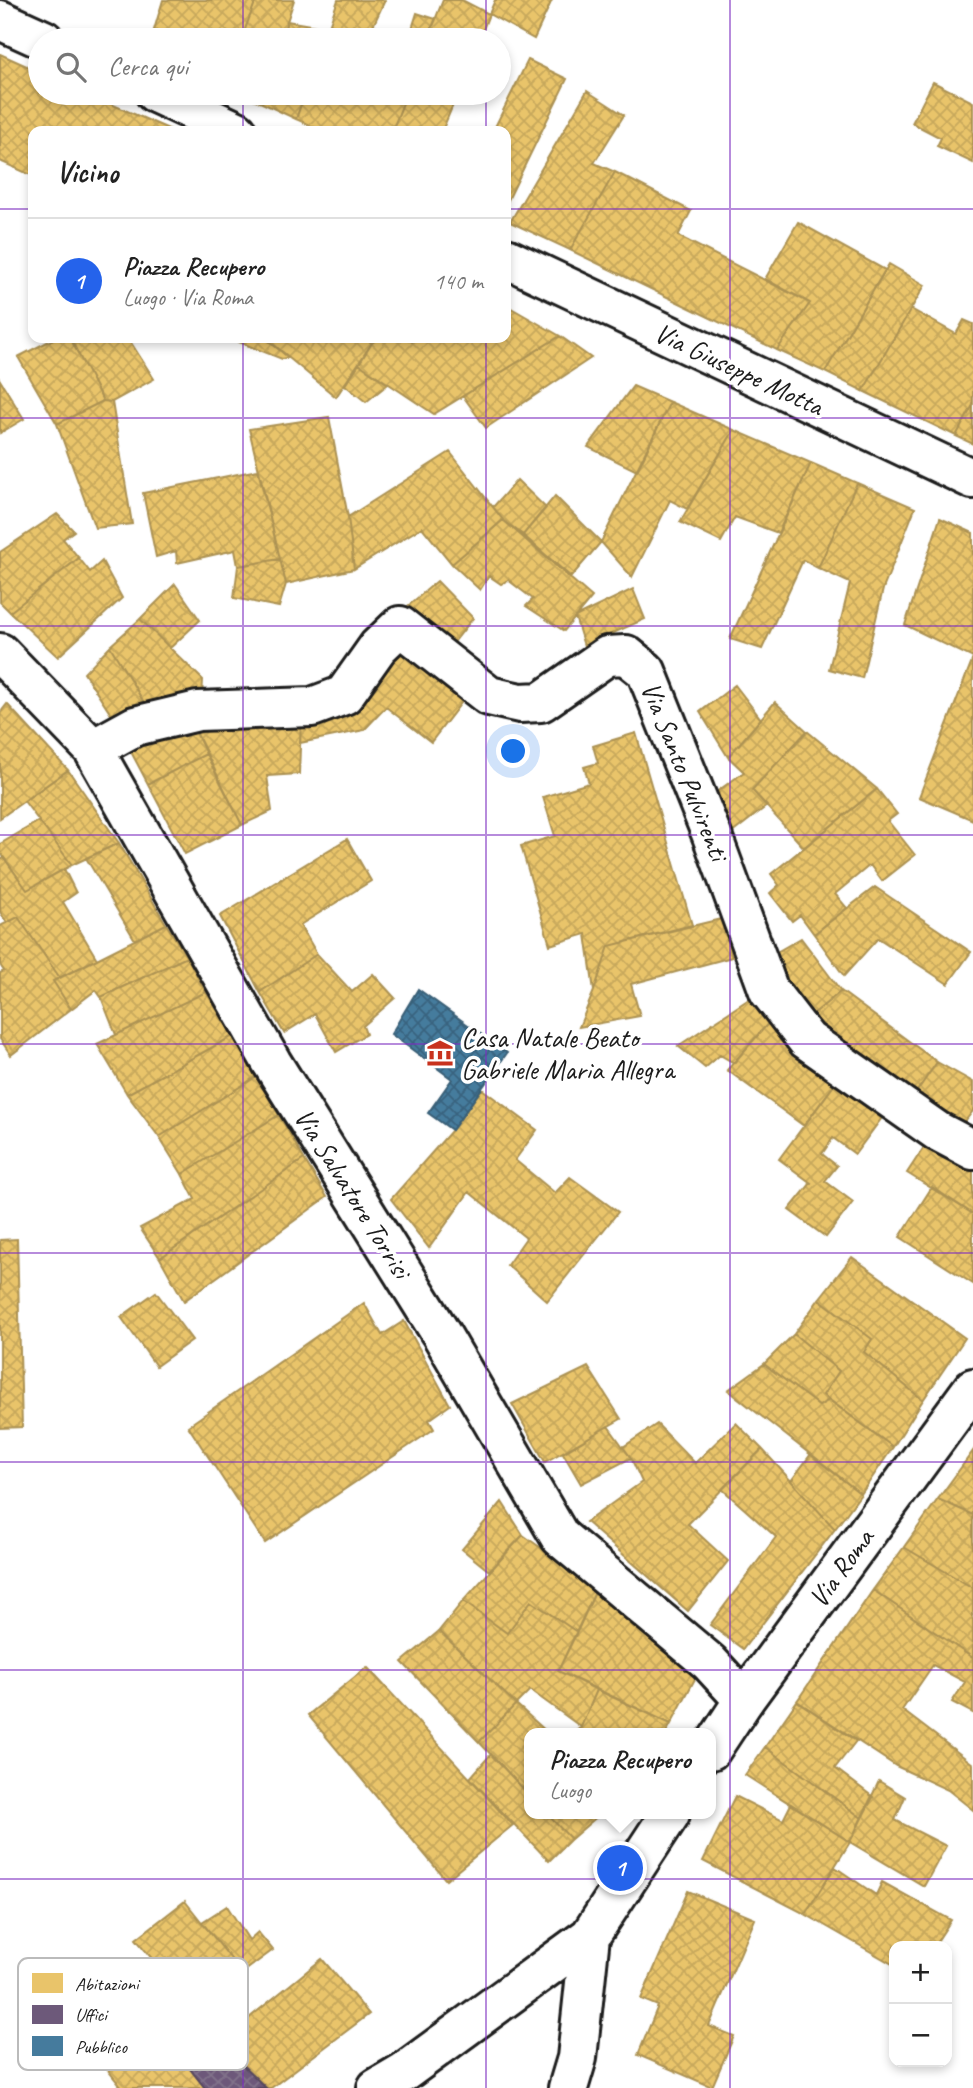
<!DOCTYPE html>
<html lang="it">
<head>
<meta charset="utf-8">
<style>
	:root { --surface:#fff; --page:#f2f2f2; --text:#222; --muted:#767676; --line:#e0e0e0; --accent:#2563eb }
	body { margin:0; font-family:Caveat,sans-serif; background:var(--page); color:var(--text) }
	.controls { position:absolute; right:21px; bottom:21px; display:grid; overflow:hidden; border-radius:14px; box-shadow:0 4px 10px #0003 }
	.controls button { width:63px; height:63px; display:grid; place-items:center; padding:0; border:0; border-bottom:2px solid var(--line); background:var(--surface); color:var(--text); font:35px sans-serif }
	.you { position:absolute; left:514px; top:752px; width:24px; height:24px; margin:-18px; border:5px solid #fff; border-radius:50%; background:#1a73e8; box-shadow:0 0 0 10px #1a73e833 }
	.badge { display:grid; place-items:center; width:46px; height:46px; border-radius:50%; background:var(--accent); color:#fff; font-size:23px; font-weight:700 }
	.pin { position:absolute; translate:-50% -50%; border:4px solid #fff; box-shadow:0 2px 7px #0006 }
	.popup { position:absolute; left:524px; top:1728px; width:192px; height:91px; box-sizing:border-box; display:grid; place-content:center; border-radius:14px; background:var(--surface); filter:drop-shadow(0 2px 5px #0005); font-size:23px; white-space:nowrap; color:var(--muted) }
	.popup b { font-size:26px; color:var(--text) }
	.popup::after { content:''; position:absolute; left:50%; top:100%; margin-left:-14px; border:14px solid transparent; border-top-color:var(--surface) }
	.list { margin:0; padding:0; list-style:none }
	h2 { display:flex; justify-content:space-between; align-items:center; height:91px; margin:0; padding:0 28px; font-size:30px }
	h2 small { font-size:23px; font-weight:400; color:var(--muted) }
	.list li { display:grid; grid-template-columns:46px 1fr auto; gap:21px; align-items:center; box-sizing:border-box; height:126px; padding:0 28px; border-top:2px solid var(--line) }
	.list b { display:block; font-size:26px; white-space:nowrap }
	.list p { margin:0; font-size:23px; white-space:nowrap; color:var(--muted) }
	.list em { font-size:23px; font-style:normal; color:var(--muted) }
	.icon { flex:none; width:38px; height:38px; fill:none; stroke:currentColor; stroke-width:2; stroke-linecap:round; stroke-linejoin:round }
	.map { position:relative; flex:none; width:973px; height:2088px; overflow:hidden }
	.search { position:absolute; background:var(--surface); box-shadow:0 4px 10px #0003; left:28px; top:28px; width:483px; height:77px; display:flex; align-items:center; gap:18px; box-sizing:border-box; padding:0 24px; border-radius:38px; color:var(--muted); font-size:26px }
	.panel { position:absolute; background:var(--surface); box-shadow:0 4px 10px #0003; left:28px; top:126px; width:483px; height:217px; border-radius:14px }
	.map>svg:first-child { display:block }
	.homes { fill:url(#homes-cross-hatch); stroke:#ac9253; stroke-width:2 }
	.offices { fill:url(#offices-cross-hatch); stroke:#55475e; stroke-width:2 }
	.public { fill:url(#public-cross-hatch); stroke:#395e76; stroke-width:2 }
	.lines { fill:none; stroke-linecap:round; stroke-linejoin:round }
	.street-casing { stroke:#1c1c1c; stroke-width:44 }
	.secondary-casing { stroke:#1c1c1c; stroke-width:44 }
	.street { stroke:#fff; stroke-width:38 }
	.secondary { stroke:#fff; stroke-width:38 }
	.grid { fill:none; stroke:#7b2cbf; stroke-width:2; stroke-opacity:0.55 }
	.labels { text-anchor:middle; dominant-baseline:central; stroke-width:7; stroke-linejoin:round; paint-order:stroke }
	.street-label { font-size:28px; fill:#1c1c1c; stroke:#fff }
	.poi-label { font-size:28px; fill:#1c1c1c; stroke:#fff; text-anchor:start }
	.key { fill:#fff; stroke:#bbb; stroke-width:2 }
	.key-label { font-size:19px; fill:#1c1c1c }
</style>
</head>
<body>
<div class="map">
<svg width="973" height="2088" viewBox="0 0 973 2088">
	<defs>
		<pattern id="homes-cross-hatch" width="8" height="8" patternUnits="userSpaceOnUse" patternTransform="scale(1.75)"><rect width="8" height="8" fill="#e9c46a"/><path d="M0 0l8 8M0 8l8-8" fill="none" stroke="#c7a85b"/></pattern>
		<pattern id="offices-cross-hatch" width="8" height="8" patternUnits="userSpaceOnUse" patternTransform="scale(1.75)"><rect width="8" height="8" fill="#6d597a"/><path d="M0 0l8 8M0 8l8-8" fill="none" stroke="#80728a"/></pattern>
		<pattern id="public-cross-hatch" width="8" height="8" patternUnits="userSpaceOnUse" patternTransform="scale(1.75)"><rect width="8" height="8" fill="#457b9d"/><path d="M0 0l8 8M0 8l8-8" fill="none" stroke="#39647f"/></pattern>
	</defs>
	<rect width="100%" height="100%" fill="#fff"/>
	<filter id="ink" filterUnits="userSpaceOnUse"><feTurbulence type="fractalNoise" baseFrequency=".0143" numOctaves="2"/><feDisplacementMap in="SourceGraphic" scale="14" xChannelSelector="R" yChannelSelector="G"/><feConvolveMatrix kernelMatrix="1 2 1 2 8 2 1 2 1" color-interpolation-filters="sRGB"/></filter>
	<g filter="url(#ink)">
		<path class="homes" d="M163,0H256L241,40H151Z
			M256,0H294L281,40H241Z
			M338,0H385L373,26L410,35L417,13L436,19L427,40H324Z
			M443,0H462L489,14L479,40H427Z
			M495,0H552L534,39L489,14Z
			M287,21L328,28L324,40H281Z
			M0,54L40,72V93H86L173,131H33V176L0,161Z
			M528,60L567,79L506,204V131H493Z
			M933,82L973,102V163L937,146L941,138L912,123Z
			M587,91L624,115L594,163L615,172L570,250L510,222Z
			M241,93H265L262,103Z
			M265,93H305L296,119L262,103Z
			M305,93H407L392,131H322L296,119Z
			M407,93H458L442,131H392Z
			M615,172L691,211L678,236L810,303L777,350L570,250Z
			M798,222L885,270L825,372L777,350L810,303L765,279Z
			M889,264L925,285L863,391L825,372Z
			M506,305L560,336L434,414L359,364L372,343L378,338H406L412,342L415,338H506Z
			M911,309L956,334L964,320L973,324V405L956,436L863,391Z
			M560,336L591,358L486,428L463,396Z
			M55,338H70L103,401L57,424L18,357Z
			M70,338H128L154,379L112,402L103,401Z
			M229,338H265L289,357L282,359Z
			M265,338H366L372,343L336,397Z
			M359,364L388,384L366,402L345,385Z
			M0,380L24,419L0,433Z
			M633,386L670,402L637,471L588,447Z
			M103,401L112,402L132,524L95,528L57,424Z
			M670,402L734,430L687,509L670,500L632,577L601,542Z
			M973,405V444L956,436Z
			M329,417L348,517L354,569L286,584L249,429Z
			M734,430L811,463L778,533L735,517L721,542L680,522Z
			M450,452L503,520L452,564L422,527L354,569L348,517Z
			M811,463L857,483L818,568L803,560L762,649L730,639Z
			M258,470L280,559L238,566L235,550L177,563L176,551L156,557L143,493Z
			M517,480L546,508L523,535L503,520L493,507Z
			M857,483L915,508L883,589L862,678L829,669L850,583L818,568Z
			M555,496L601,542L571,577L523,535Z
			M57,514L74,531L63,539L79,558L10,612L0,602V552Z
			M940,518L973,533V658L905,625Z
			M503,520L592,597L564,631L526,606L533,599L508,580L501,584L489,576L480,590L452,564Z
			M79,558L90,572L102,561L122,598L58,657L10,612Z
			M280,559L286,584L279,607L234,598L238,566Z
			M437,581L473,618L447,651L401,612Z
			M175,584L200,620L170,648L140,619Z
			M633,589L645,619L584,646L575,617Z
			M140,619L203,680L202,697L148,709L110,646Z
			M403,640L464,699L431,742L386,707L364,730L300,743L301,721Z
			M110,646L148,709L114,719L84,673Z
			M973,658V820L919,797Z
			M735,685L761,719L728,757L700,712Z
			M775,702L807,731L752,790L767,806L723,840L711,796L744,772L728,757Z
			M7,704L68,770L0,818V713Z
			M301,721L299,774L267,776L272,811L242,825L193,726Z
			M193,726L206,754L148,784L129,748Z
			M807,731L877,789L804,848L752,790Z
			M636,733L692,925L609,946L594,991L586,934L550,945L521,846L555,836L543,797L589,783L584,767L598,763L593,746Z
			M206,754L242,825L185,854L148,784Z
			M68,770L119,843L72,865L24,801Z
			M877,789L897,814L888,821L915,855L882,881L870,865L835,894L847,908L814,934L800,915L792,921L770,893L779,885L771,874Z
			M39,821L72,865L27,890L0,852V844Z
			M347,839L371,881L300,925L317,954L260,992L220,916Z
			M119,843L166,924L135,940L86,858Z
			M4,858L27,890L64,869L76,893L63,902L97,959L60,978L18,917L7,923L0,912V860Z
			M875,887L971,952L948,984L878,938L844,976L814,934Z
			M18,917L60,978L53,981L71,1009L11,1055L0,1039V973L4,971L0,965V926Z
			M725,918L732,957L631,984L640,1016L579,1027L594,991L609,946Z
			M166,924L187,957L101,997L96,990L71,1009L53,981Z
			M801,938L841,991L812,1015L768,957Z
			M317,954L352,992L373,974L395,998L363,1026L366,1034L336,1052L315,1014L284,1033L260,992Z
			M187,957L206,992L116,1035L101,997Z
			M841,991L937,1062L911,1100L812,1015Z
			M206,992L233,1036L127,1094L97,1044Z
			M755,995L772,1019L734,1063L720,1055L705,1068L678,1046Z
			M772,1019L840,1077L804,1126L727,1070Z
			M233,1036L256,1077L159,1137L127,1094Z
			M937,1062L973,1082V1111L958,1130L911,1100Z
			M256,1077L279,1115L182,1174L159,1137Z
			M840,1077L887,1111L855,1154L833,1138L822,1154L837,1166L825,1181L853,1202L826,1237L789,1210L811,1183L779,1159Z
			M482,1089L537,1130L515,1160L555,1193L570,1177L618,1212L547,1301L507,1265L526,1238L469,1192L429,1248L391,1199L452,1130Z
			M279,1115L304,1159L160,1258L140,1228L195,1199L182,1174Z
			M928,1141L973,1163V1214L907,1173Z
			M304,1159L327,1197L184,1301L160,1258Z
			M932,1187L973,1214V1284L900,1237Z
			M17,1239L22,1427L0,1428V1240Z
			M852,1257L965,1338L923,1400L864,1352L872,1339L819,1299Z
			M156,1292L192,1340L156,1366L121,1317Z
			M819,1299L872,1339L864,1352L923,1400L893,1447L823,1395L839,1371L794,1334Z
			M364,1303L382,1335L404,1321L450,1405L429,1420L434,1429L265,1543L188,1426Z
			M794,1334L839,1371L823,1395L829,1400L819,1406L764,1364Z
			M764,1364L819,1406L829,1400L893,1447L861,1494L728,1390Z
			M588,1367L621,1419L545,1462L512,1404Z
			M736,1423L762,1449L688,1524L728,1561L688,1611L586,1522L642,1482L631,1458L623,1447L657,1424L695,1463Z
			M608,1426L631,1458L581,1484L563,1453Z
			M762,1449L835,1529L743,1649L710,1625L776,1537L722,1489Z
			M973,1451V1515L938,1499Z
			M811,1454L861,1494L835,1529L791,1481Z
			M938,1499L973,1515V1588L904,1547Z
			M502,1502L523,1535L489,1571L462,1549Z
			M523,1535L597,1588L577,1632L531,1601L507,1633L463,1601Z
			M904,1547L973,1588V1658L873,1590Z
			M597,1588L696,1677L671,1724L558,1671Z
			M873,1590L973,1658V1713L952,1702L965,1682L933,1665L902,1710L973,1764V1810L948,1790L896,1766L797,1701Z
			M463,1601L507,1633L531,1601L577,1632L558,1671L597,1690L581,1727L530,1690L516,1704L439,1631Z
			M439,1631L516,1704L479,1742L402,1662Z
			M367,1667L513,1825L446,1880L308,1715Z
			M597,1690L671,1724L666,1733H574L581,1727Z
			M797,1701L856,1741L835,1768L873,1797L862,1818L765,1747Z
			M516,1704L548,1733H529V1795L479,1742Z
			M765,1747L862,1818L850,1842L745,1775Z
			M491,1754L529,1795V1814H547L571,1839L549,1861L470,1778Z
			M879,1781L905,1797L895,1820L946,1846L924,1886L850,1842Z
			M735,1796L783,1820L791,1804L850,1842L805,1914L703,1861Z
			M547,1814H600L571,1839Z
			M835,1867L876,1895L882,1882L951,1920L934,1946H894V1965L805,1914Z
			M688,1891L755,1919L709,2026L734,2036L712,2087L638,2055L658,2006L641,1999Z
			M185,1901L242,1973L225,1987L249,2018L217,2040L136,1939Z
			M227,1906L249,1940L258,1932L273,1950L242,1973L202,1922Z
			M322,1959L369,2014L271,2088H266L217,2040L249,2018Z
			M106,1983L183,2060L205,2088H122L66,2017Z"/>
		<path class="offices" d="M217,2040L266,2088H205L183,2060Z"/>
		<path class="public" d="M418,989L507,1053L452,1130L428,1113L452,1079L391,1034Z"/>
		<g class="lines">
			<g class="street-casing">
				<path id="street" d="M0,20L44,40
					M155,93L237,131
					M506,258L973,479
					M0,653L93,749L272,1063L440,1332L560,1537L709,1662L744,1700
					M93,749L135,726L198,711L312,707L344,695L378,647L400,626L489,696L520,703L541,702L607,656L626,655L646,671L711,833L769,991L807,1040L937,1131L973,1150"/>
			</g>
			<g class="secondary-casing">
				<path id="secondary" d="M711,1750L744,1700L973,1388
					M377,2088L404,2072L590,1936L670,1814
					M568,2088L577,2058L590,1936"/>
			</g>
			<use href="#street" class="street"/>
			<use href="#secondary" class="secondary"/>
		</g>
	</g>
	<path class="grid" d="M243,0V40M486,0V40M730,0V2088M243,93V131M486,93V131M0,209H33M506,209H973M243,338V2088M486,338V2088M0,418H973M0,626H973M0,835H973M0,1044H973M0,1253H973M0,1462H973M0,1670H973M0,1879H973"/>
	<defs>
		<g id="museum-bare" transform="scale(2.1)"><path d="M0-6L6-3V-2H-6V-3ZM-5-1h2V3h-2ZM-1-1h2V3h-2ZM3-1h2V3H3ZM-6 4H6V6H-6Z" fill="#c8321e" stroke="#fff" stroke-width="2.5" paint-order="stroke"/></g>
	</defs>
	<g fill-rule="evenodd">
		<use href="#museum-bare" x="440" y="1053"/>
	</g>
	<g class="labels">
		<g class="street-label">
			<text transform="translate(739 369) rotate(25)">Via Giuseppe Motta</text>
			<text transform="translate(685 771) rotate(68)">Via Santo Pulvirenti</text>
			<text transform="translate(353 1193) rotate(58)">Via Salvatore Torrisi</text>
			<text transform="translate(841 1568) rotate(-54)">Via Roma</text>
		</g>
		<g class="poi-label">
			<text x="461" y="1037">Casa Natale Beato<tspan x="461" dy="32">Gabriele Maria Allegra</tspan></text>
		</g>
	</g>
	<rect x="18" y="1958" width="230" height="112" rx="10" class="key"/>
	<rect x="32" y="1973" width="31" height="20" fill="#e9c46a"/>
	<rect x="32" y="2005" width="31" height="19" fill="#6d597a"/>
	<rect x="32" y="2036" width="31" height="20" fill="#457b9d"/>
	<g class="key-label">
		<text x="75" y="1990">Abitazioni</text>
		<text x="75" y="2021">Uffici</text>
		<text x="75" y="2053">Pubblico</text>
	</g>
</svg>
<div class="controls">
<button>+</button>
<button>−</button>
</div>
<div class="you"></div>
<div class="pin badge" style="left:620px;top:1868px">1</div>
<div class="popup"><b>Piazza Recupero</b>Luogo</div>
<div class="search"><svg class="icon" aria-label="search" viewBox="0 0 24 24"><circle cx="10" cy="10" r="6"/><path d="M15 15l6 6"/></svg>Cerca qui</div>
<section class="panel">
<h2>Vicino<small></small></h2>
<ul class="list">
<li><span class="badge">1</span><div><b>Piazza Recupero</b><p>Luogo · Via Roma</p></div><em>140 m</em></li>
</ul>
</section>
</div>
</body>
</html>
